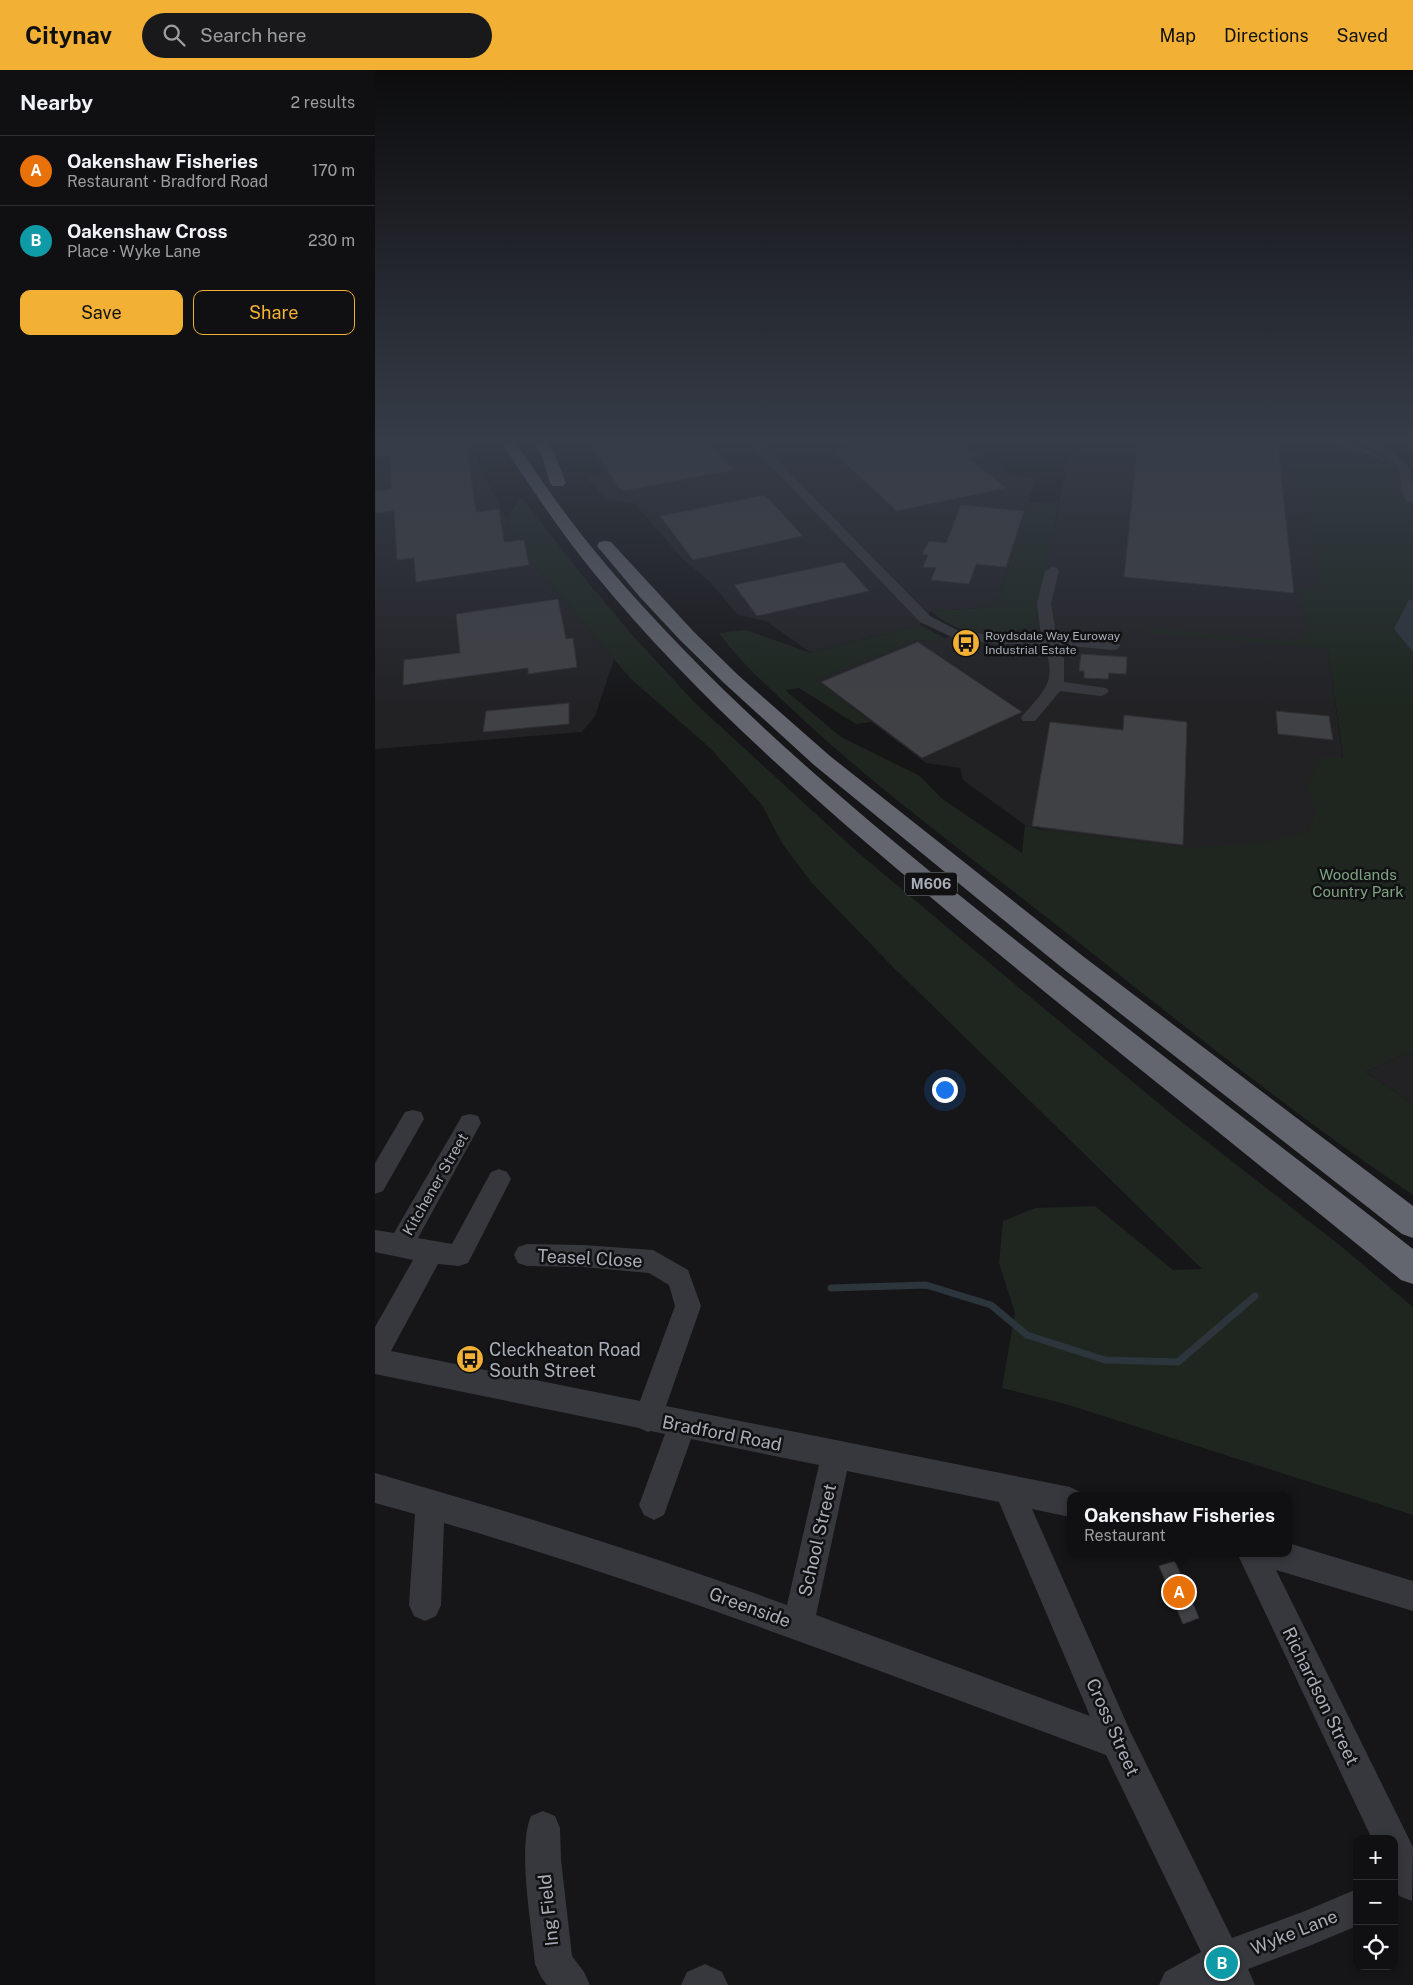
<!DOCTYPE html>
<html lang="en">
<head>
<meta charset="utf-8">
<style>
	:root { --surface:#101012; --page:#19191b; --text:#f1f3f6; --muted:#9c9d9f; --line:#303032; --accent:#f2b134 }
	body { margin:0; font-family:"Public Sans",sans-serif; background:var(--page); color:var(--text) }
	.controls { position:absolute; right:15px; bottom:15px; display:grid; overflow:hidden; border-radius:10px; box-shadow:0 2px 8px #0003 }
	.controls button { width:45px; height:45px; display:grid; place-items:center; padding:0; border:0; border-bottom:1px solid var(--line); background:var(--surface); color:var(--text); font:25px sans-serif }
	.you { position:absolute; left:569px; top:1019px; width:18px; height:18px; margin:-12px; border:4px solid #fff; border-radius:50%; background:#1a73e8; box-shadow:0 0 0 8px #1a73e833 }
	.badge { display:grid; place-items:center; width:32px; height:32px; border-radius:50%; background:var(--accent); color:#fff; font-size:16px; font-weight:700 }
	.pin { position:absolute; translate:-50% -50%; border:2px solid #fff; box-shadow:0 1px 5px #0006 }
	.popup { position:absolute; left:692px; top:1422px; width:225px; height:65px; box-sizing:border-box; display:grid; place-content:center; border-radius:10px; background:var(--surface); filter:drop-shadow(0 1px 4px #0005); font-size:16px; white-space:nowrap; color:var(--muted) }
	.popup b { font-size:19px; color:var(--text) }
	.popup::after { content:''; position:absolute; left:50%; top:100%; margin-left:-10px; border:10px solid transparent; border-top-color:var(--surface) }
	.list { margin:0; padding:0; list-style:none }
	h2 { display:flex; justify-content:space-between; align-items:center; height:65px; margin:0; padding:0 20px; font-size:21px }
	h2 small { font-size:16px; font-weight:400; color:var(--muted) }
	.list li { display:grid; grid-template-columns:32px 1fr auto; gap:15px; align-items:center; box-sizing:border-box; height:70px; padding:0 20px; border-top:1px solid var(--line) }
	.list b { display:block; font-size:19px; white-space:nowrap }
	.list p { margin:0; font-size:16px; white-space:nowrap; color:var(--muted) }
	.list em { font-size:16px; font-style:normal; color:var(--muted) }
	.actions { display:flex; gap:10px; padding:15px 20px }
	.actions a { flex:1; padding:11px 0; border:1px solid var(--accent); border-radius:10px; text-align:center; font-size:18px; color:var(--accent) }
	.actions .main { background:var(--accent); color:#111 }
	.icon { flex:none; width:28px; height:28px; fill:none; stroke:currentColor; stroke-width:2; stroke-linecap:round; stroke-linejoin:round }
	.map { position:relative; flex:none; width:1038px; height:1915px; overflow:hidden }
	header { display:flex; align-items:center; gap:30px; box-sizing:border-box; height:70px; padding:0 25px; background:var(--accent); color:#111 }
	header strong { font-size:24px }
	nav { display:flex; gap:28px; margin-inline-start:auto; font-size:18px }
	.search { width:350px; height:45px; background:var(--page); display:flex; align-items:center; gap:12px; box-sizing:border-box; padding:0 18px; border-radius:28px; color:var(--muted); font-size:19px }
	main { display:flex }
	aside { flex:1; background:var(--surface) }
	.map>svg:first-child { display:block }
	.built { fill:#222225 }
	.green { fill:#1e261f }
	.water { fill:#2c353c }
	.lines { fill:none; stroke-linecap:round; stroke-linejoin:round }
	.stream-far1 { stroke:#2c353c; stroke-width:3 }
	.stream { stroke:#2c353c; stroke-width:7 }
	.building { fill:#404145; stroke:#303034 }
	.minor { fill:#37383d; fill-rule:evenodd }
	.highway { fill:#63666e; fill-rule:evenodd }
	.labels { text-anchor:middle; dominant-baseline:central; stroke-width:5; stroke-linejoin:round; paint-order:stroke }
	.far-poi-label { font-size:12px; fill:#a8adb8; stroke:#111113; text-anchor:start }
	.shield { fill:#111113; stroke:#7b7e86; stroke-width:1 }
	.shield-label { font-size:14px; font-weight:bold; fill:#a8adb8 }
	.park-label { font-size:15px; fill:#7fa381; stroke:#111113 }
	.street-label { font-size:15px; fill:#a8adb8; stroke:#111113 }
	.near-street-label { font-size:18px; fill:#a8adb8; stroke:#111113 }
	.near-poi-label { font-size:18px; fill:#a8adb8; stroke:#111113; text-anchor:start }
</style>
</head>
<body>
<header>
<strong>Citynav</strong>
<div class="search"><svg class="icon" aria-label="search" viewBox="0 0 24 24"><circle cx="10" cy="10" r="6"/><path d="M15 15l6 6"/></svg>Search here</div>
<nav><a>Map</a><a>Directions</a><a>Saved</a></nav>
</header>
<main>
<aside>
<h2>Nearby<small>2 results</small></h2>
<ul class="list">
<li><span class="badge" style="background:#e8710a">A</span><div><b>Oakenshaw Fisheries</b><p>Restaurant · Bradford Road</p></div><em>170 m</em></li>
<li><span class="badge" style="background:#0f9aa8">B</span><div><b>Oakenshaw Cross</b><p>Place · Wyke Lane</p></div><em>230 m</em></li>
</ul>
<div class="actions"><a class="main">Save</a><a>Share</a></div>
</aside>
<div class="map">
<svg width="1038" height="1915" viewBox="0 0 1038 1915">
	<rect width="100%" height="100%" fill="#161618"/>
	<path class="built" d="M0,370H96L108,404L144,474L160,496L239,589L220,646L207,662L0,679Z
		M207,370H602L610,382L633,403L660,409L623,532L605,538L556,541L545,555L436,583L391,551L363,545L335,512L307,488L259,433L231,430L212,408L229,404Z
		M709,370H894L903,371L928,386L976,753L804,794L650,755L588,710L585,698L551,693L440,610L543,570L561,572L587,561L622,563L644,561L661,555L672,492L693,391Z
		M1031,983H1038V1034L991,1002Z"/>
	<path class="green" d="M894,370H985L1029,397L1034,425L1038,430V983H1031L991,1002L1038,1034V1125C904,1035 779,931 652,832C573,770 492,710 419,641C392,616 366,593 344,563L371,560L436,583L545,555L571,569L561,572L543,570L441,610L496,652L481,654L424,618L410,620L466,667L545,706L566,728L647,783L650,755L667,760L814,778L881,774L933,762L941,744L932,717L946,687L968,688L953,579L773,563L772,558L914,571L927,567L934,558L927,536L924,519L945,518L932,419L916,406L903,372Z
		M147,427L202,499L258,566L321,634L479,779L636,911L799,1046L967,1177L1038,1237V1445L694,1335L627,1318L640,1243L624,1193L628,1151L660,1138L720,1136L798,1200L827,1199L517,896L436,812L407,773L387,735L334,677L256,609L160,496L144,474L131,448Z
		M684,431L661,555C626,568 584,568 556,541L605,538L623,532L653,433Z"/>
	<path class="water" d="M1034,529L1038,531V582L1019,559Z"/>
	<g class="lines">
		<path class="stream-far1" d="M928,370C955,371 984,377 1008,389"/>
		<path class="stream" d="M456,1218L551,1215L616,1235L652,1265L730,1290L803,1292L880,1226"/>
	</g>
	<path class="building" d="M0,370H91L101,442L124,439L129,472L149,470L154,495L41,512L39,488L22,490L19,441L0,443V421L16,419L15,385L0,386Z
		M211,370H332L359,400L247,421Z
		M509,370H582L604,386L594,388L631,418L522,441L456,380Z
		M763,370H819L903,376L919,523L749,507Z
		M390,425L428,466L318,490L285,446Z
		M586,435L649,441L631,497L601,494L594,514L556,510L561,498L548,497L553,485L547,484L554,471L571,473Z
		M468,492L494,521L382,546L359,515Z
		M183,529L191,569L198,568L202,597L153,604V598L28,615L29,590L85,583L81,544Z
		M543,572L647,642L547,688L446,612Z
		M706,584L752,587L751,604L734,603L733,609L709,608V601H704Z
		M194,633V654L108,662L111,641Z
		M901,641L954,646L958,670L903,664Z
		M749,645L812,652L808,775L657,756L675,652L748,660Z
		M800,1491L824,1548L808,1554L784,1496Z"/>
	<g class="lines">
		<path class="minor" d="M371,370H382L555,546L584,561L624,566H666L662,533L670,501L677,497L682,498L684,501L676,533L681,566L738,572L743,573L745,576L743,579L738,580L684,575L689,589V612L731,618L734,621L731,624L726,626L685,621L660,651H648L646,648L648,645C671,619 683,610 668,574H624L581,569L545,552Z
			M982,370H995L1018,382L1033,395L1038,414V434C1022,430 1029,410 1023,399C1018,388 994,378 983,372Z
			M38,1040L46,1042L49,1049L8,1121L0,1124V1093L30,1042Z
			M95,1044L103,1046L106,1053L43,1168L77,1174L116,1102L124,1099L132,1102L136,1109L93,1193L84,1196L63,1194L16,1281L265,1331L300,1236L294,1215L274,1203L208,1197L152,1196L143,1193L139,1185L143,1177L152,1174L208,1175L278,1180L313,1200L326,1236L291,1336L695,1417L705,1422L707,1426H695V1447L657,1439L755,1661L857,1868L930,1841L982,1819V1856L934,1876L873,1899L880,1915H784L790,1902L826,1882L731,1685C512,1604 294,1519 69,1453L66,1535L61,1546L50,1551L39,1546L34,1535L40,1444L0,1433V1403C139,1443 276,1485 412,1535L444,1395L316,1369L289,1445L279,1450L269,1445L264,1435L290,1364L276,1361L273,1362L264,1358L0,1304V1257L38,1190L0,1182V1160L19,1163L87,1046ZM472,1401L624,1432L715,1646L441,1545Z
			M913,1473L1038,1511V1541L901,1500L1038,1777L1037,1831L1024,1826L1019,1815V1769H997L862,1483H913Z
			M168,1741L180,1746L185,1758L186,1790L197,1886L209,1902L215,1915H172L166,1907L160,1894C157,1857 142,1778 156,1746Z
			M330,1894L347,1902L353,1915H306L312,1902Z"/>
		<path class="highway" d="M125,370H139C168,414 199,457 233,497C346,629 479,741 614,849C754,961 897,1069 1038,1179V1214L1026,1210C883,1093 738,979 596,861C463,750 328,637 218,502C184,460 154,415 125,370Z
			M158,370H172L181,387L191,413L188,416H178L175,413L167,387Z
			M230,471L236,472L319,562L363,605L455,686L709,887L1038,1136V1168L1027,1164L691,901L439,695L349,613L305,570L264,526L222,476L224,472Z"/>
	</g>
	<linearGradient id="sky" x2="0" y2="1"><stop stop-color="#0c0c0d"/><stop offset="0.58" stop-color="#363c48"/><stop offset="1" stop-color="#363c48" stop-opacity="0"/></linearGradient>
	<rect width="1038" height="638" fill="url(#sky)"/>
	<defs>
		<g id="bus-disc" transform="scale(1.4375)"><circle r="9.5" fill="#f2b134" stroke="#111113"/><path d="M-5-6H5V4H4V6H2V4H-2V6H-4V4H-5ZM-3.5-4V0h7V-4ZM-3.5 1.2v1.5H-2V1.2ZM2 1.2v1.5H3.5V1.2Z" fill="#111"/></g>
	</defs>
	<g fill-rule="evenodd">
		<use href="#bus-disc" x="591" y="573"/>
		<use href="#bus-disc" x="95" y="1289"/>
	</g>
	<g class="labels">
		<g class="far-poi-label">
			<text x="610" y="566">Roydsdale Way Euroway<tspan x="610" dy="14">Industrial Estate</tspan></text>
		</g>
		<rect class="shield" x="530" y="802.5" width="52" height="23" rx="4"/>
		<g class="shield-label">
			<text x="556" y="814">M606</text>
		</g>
		<g class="park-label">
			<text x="983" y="804">Woodlands<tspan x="983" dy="17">Country Park</tspan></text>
		</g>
		<g class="street-label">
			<text transform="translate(60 1114) rotate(-60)">Kitchener Street</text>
		</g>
		<g class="near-street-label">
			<text transform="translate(215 1188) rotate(3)">Teasel Close</text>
			<text transform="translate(347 1363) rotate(11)">Bradford Road</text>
			<text transform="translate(442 1470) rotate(-77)">School Street</text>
			<text transform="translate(375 1537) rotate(20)">Greenside</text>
			<text transform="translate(946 1626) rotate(64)">Richardson Street</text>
			<text transform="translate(738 1657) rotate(66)">Cross Street</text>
			<text transform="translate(173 1840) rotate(-96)">Ing Field</text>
			<text transform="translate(919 1862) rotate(-22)">Wyke Lane</text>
		</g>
		<g class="near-poi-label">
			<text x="114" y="1279">Cleckheaton Road<tspan x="114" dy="21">South Street</tspan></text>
		</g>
	</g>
</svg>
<div class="controls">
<button>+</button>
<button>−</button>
<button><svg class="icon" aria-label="locate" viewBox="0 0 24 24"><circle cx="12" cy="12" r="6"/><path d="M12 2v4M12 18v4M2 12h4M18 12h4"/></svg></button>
</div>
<div class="you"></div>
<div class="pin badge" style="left:804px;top:1522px;background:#e8710a">A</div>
<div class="popup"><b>Oakenshaw Fisheries</b>Restaurant</div>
<div class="pin badge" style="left:847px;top:1893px;background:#0f9aa8">B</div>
</div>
</main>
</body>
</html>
